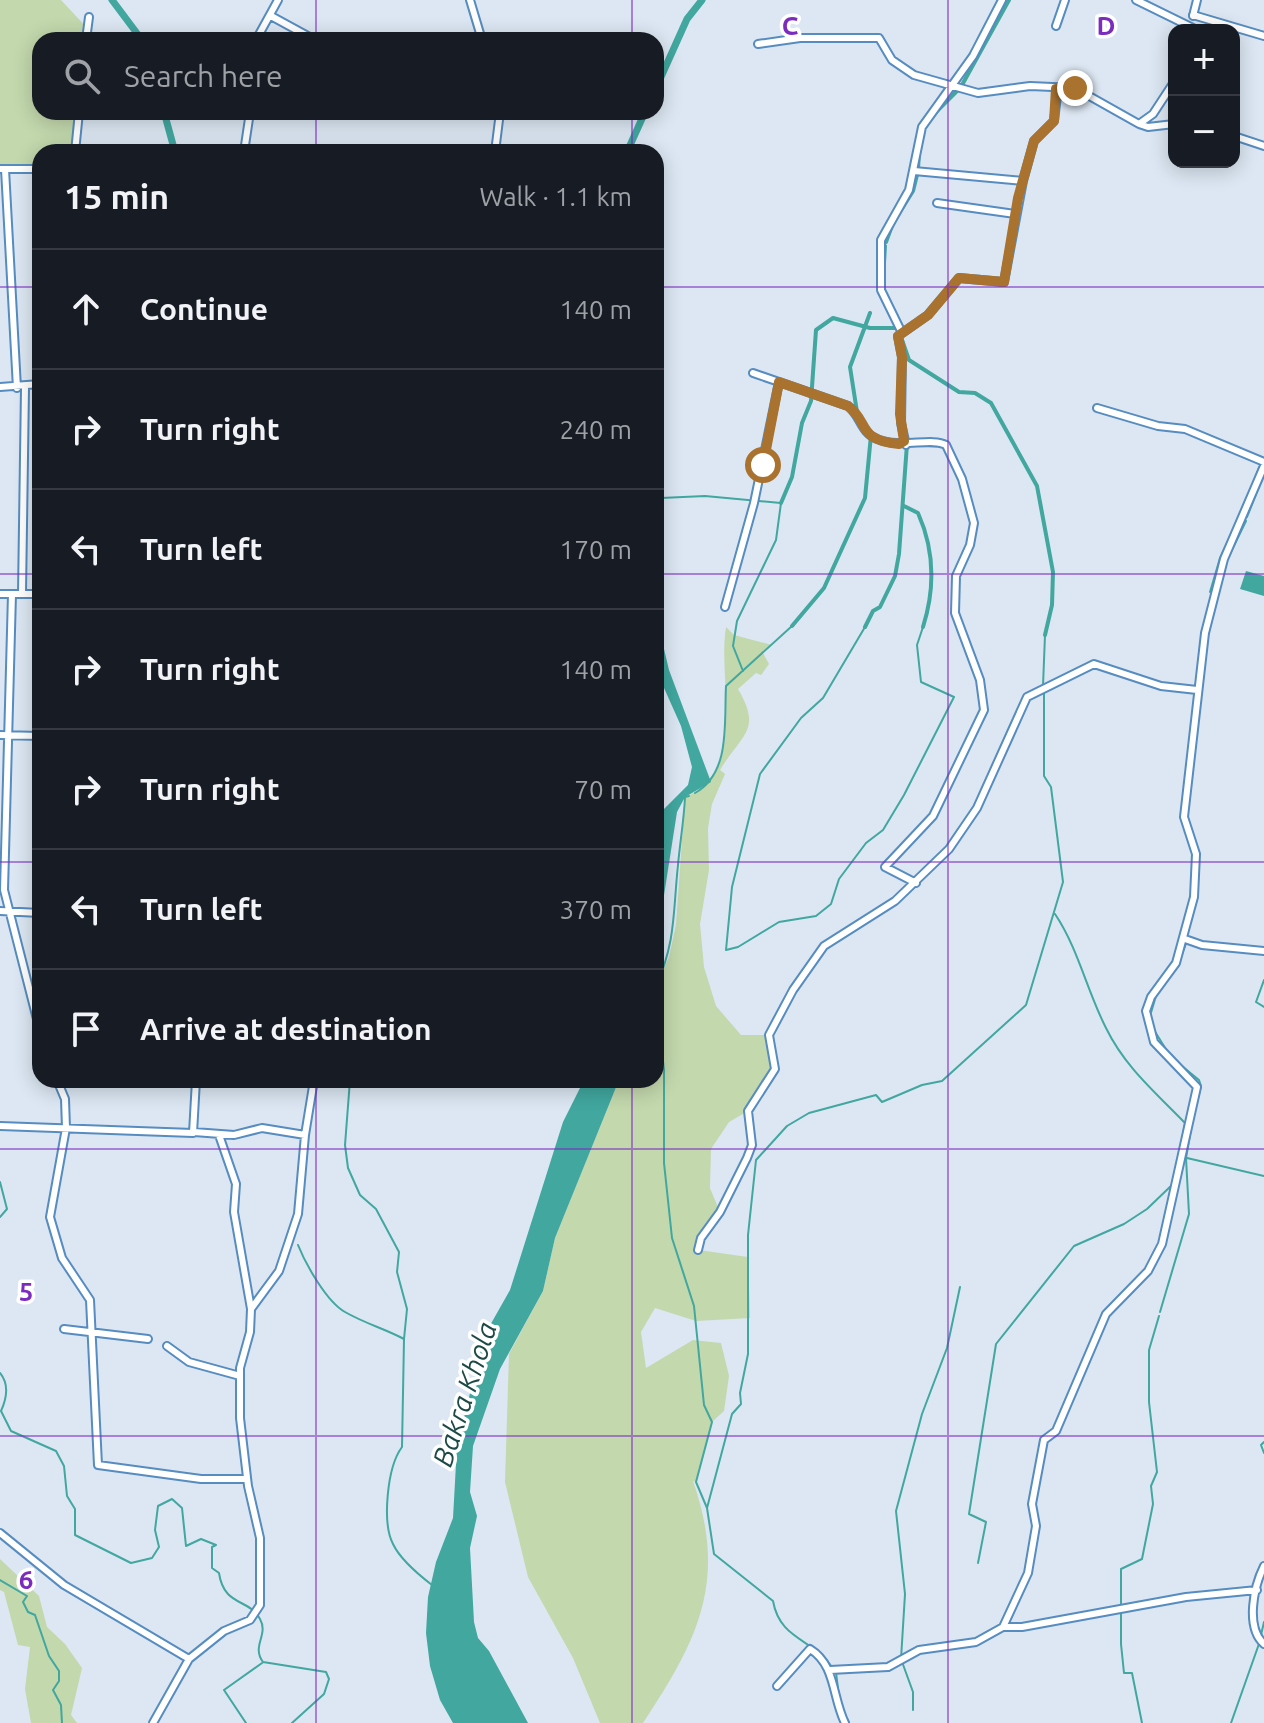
<!DOCTYPE html>
<html lang="en">
<head>
<meta charset="utf-8">
<style>
	:root { --surface:#171b24; --page:#20242c; --text:#f1f3f6; --muted:#9ea1a6; --line:#363941 }
	body { margin:0; font-family:Ubuntu,sans-serif; background:var(--page); color:var(--text) }
	.controls { position:absolute; right:24px; top:24px; display:grid; overflow:hidden; border-radius:16px; box-shadow:0 4px 20px #0003 }
	.controls button { width:72px; height:72px; display:grid; place-items:center; padding:0; border:0; border-bottom:2px solid var(--line); background:var(--surface); color:var(--text); font:40px sans-serif }
	.stop { position:absolute; width:24px; height:24px; margin:-18px; border:6px solid #a9722e; border-radius:50%; background:#fff }
	.stop.end { background:#a9722e; border-color:#fff; box-shadow:0 2px 8px #0008 }
	.list { margin:0; padding:0; list-style:none }
	h2 { display:flex; justify-content:space-between; align-items:center; height:104px; margin:0; padding:0 32px; font-size:34px }
	h2 small { font-size:26px; font-weight:400; color:var(--muted) }
	.list li { display:grid; grid-template-columns:52px 1fr auto; gap:24px; align-items:center; box-sizing:border-box; height:120px; padding:0 32px; border-top:2px solid var(--line) }
	.list b { display:block; font-size:30px; white-space:nowrap }
	.list em { font-size:26px; font-style:normal; color:var(--muted) }
	.icon { flex:none; width:44px; height:44px; fill:none; stroke:currentColor; stroke-width:2; stroke-linecap:round; stroke-linejoin:round }
	.map { position:relative; flex:none; width:1264px; height:1723px; overflow:hidden }
	.search { position:absolute; background:var(--surface); box-shadow:0 4px 20px #0003; left:32px; top:32px; width:632px; height:88px; display:flex; align-items:center; gap:20px; box-sizing:border-box; padding:0 28px; border-radius:24px; color:var(--muted); font-size:30px }
	.panel { position:absolute; background:var(--surface); box-shadow:0 4px 20px #0003; left:32px; top:144px; width:632px; height:944px; border-radius:24px }
	.map>svg:first-child { display:block }
	.green { fill:#c3d8ad }
	.water { fill:#41a79f }
	.lines { fill:none; stroke-linecap:round; stroke-linejoin:round }
	.stream { stroke:#41a79f; stroke-width:2 }
	.canal { stroke:#41a79f; stroke-width:4 }
	.river { stroke:#41a79f; stroke-width:7 }
	.minor-casing { stroke:#568cbf; stroke-width:10 }
	.minor { stroke:#fff; stroke-width:6 }
	.route { stroke:#a9722e; stroke-width:10 }
	.grid { fill:none; stroke:#7b2cbf; stroke-width:2; stroke-opacity:0.55 }
	.labels { text-anchor:middle; dominant-baseline:central; stroke-width:7; stroke-linejoin:round; paint-order:stroke }
	.water-label { font-size:28px; font-style:italic; fill:#1d4a46; stroke:#fff }
	.grid-label { font-size:26px; text-anchor:middle; font-weight:bold; fill:#7b2cbf; stroke:#fff; stroke-width:7; stroke-linejoin:round; paint-order:stroke }
</style>
</head>
<body>
<div class="map">
<svg width="1264" height="1723" viewBox="0 0 1264 1723">
	<rect width="100%" height="100%" fill="#dce7f3"/>
	<path class="green" d="M0,0H61L89,30L88,40H40V112H81L73,152H40V165L0,164Z
		M726,627L734,635L772,645L763,653L769,664L761,675L756,673L738,689C762,730 743,733 720,770L725,774L712,804L708,828L709,870L700,924L704,967L716,1006L741,1035H769L775,1069L748,1111L729,1122L711,1149L710,1188L720,1212L713,1219L699,1250L748,1257L750,1318L696,1321L655,1308L641,1332L646,1368L693,1340L721,1343L729,1376L724,1411L712,1422L696,1482L693,1481C728,1581 698,1640 643,1723H600L573,1658L528,1577L505,1482L509,1354L543,1291L555,1238L619,1080H656V986L669,957L676,925L685,797C749,770 717,682 726,627Z
		M0,1559L39,1596L47,1627L65,1644L82,1668L71,1715L77,1723H31L25,1689L30,1647L18,1645L4,1592L0,1590Z"/>
	<path class="water" d="M1246,571L1264,576V596L1240,589Z
		M656,615L669,670L711,782L685,797L677,812L662,908L656,913V848L664,809L688,785L692,767L681,726L656,670Z
		M584,1080H619L555,1238L543,1291L500,1369L473,1446L470,1492L477,1516L470,1548L474,1622L478,1638L489,1651L528,1723H453L440,1700L430,1666L426,1633L428,1597L436,1562L453,1518L457,1446L484,1336L510,1290L563,1122Z"/>
	<g class="lines">
		<path class="stream" d="M1253,483L1260,465
			M656,490L661,498L705,496L781,503L776,540L737,621L733,646L743,671
			M1247,517L1264,474
			M1227,560L1246,521
			M1210,592L1220,558L1237,522
			M865,627L823,698L801,718L760,774L732,887L726,950L738,947L779,922L816,916L831,904L839,879L866,843L883,830L904,795L954,697L921,682L917,645L923,627
			M1043,686L1045,635
			M695,793C731,773 724,722 726,686L792,626
			M1055,914C1078,948 1087,991 1106,1028C1125,1067 1155,1092 1185,1123L1183,1134
			M1181,957L1187,941
			M1264,980L1256,1002L1264,1007
			M656,986C676,942 673,911 678,865C680,842 684,820 685,797L689,796
			M656,998L664,1070V1163L672,1238L694,1306L704,1405L712,1422L696,1482L707,1508L714,1554L773,1601C780,1640 812,1638 832,1667
			M1150,1016L1156,996
			M1154,1030L1167,1051
			M1177,1062L1199,1080L1201,1086L1192,1123
			M350,1080L345,1145L348,1168L360,1195L376,1209L399,1252L397,1272L407,1309L404,1339
			M1187,1158L1264,1176
			M0,1182L7,1209L0,1217
			M298,1245C306,1265 327,1302 345,1312C364,1323 385,1329 404,1339L402,1447C387,1467 382,1523 393,1544C400,1559 419,1575 432,1585
			M1160,1312L1189,1214L1186,1158L1191,1129
			M0,1373C9,1384 7,1398 1,1411L11,1431L56,1451L64,1466L67,1496L75,1509V1535L131,1563L152,1558L159,1547L155,1530L158,1506L172,1499L182,1508L186,1546L201,1539L216,1545L212,1547V1568L219,1573C224,1607 249,1598 260,1619C269,1635 251,1646 263,1662L326,1672L329,1679L324,1694L292,1723
			M1264,1442L1261,1445L1264,1453
			M707,1508L732,1414L741,1404L740,1393L748,1354V1235L756,1160L787,1126L809,1113L876,1095L882,1102L922,1085L942,1081L1026,1005L1063,882L1051,787L1044,776V692
			M978,1563L986,1522L969,1514L996,1344L1074,1246L1124,1224L1147,1209L1173,1184
			M0,1580L27,1596L23,1602L28,1612L35,1615L49,1656L59,1671V1681L53,1690L61,1705L62,1723
			M1261,1635L1264,1622
			M836,1672L839,1697
			M913,1710V1692L901,1659L905,1594L896,1511L922,1414L947,1348L960,1287
			M845,1715L849,1723
			M246,1723L224,1690L262,1663
			M1142,1723L1132,1673H1124L1121,1644V1569L1142,1559L1153,1504L1151,1486L1157,1472L1149,1402V1350L1159,1316
			M1231,1723L1260,1641"/>
		<path class="canal" d="M962,85L1009,0
			M935,113L958,90
			M918,169L919,153
			M898,215L913,191L917,175
			M886,242L893,223
			M884,263L885,246
			M901,337L909,360L959,392L975,393L991,403L1037,486L1053,572L1052,605L1045,635
			M857,412L850,367L870,313
			M781,503L792,477L802,423L811,401L816,330L833,318L870,328H896
			M904,506L918,513C935,551 935,589 923,627
			M792,626L824,588L865,498L871,435
			M865,627L873,611L880,607L895,576L899,554L907,444"/>
		<path class="river" d="M112,0L142,40
			M656,88L687,19L702,0
			M164,112L175,152
			M627,152L645,112
			M656,716L659,750L656,780"/>
		<g class="minor-casing">
			<path id="minor" d="M470,0L482,40
				M1136,0L1193,28
				M1193,15L1264,36
				M271,16L315,40
				M1193,16L1197,0
				M1056,26L1065,0
				M86,40L89,17
				M256,40L278,0
				M758,44L800,38H879L892,60L914,75L978,93L1030,86L1075,88L1139,124L1153,114L1174,82
				M1139,124L1148,127L1174,124
				M1234,136L1264,146
				M75,152L79,112
				M244,152L250,112
				M495,152L500,112
				M0,169H40
				M5,169L17,388
				M914,171L1023,181
				M937,203L1015,214
				M902,333L881,290V240L909,190L922,127L973,56L1002,0
				M753,373L779,382
				M0,387L40,384
				M1097,408L1158,426L1185,429L1264,462
				M906,445L901,423L902,357L898,336L928,315L959,278L1004,282L1023,181L1034,141L1054,121L1058,88
				M0,594H40
				M12,594L4,890L40,1031
				M22,594L25,388
				M725,607L754,503L779,382L848,406C861,416 860,432 877,439C901,449 931,437 946,445L962,479L974,523L970,545L956,576L955,613L980,680L984,710L933,816L885,867L916,883
				M0,735L40,736
				M0,911L40,913
				M1185,939L1202,945L1264,951
				M57,1080L65,1099L66,1128L50,1217L62,1258L90,1300L98,1465L201,1479H247
				M0,1126L193,1133L196,1080
				M194,1132L234,1135L262,1128L305,1135
				M219,1135L236,1184L234,1212L251,1309
				M698,1250L701,1238L720,1212L747,1158L752,1145L748,1111L775,1069L769,1035L793,990L824,946L895,901L949,849L977,808L1027,697L1094,664L1161,686L1197,690
				M64,1329L148,1339
				M167,1346L189,1362L240,1376
				M0,1533L64,1585L189,1659
				M1264,1566C1254,1586 1245,1627 1264,1644
				M1003,1627H1022L1186,1597L1257,1590
				M830,1670L888,1667L919,1650L976,1642L1003,1627L1028,1573L1036,1526L1032,1504L1044,1440L1056,1431L1106,1314L1148,1271L1162,1244L1197,1087L1154,1042L1146,1011L1151,997L1176,963L1194,897L1196,854L1184,817L1205,633L1224,559L1264,466
				M777,1686L810,1649C836,1665 832,1697 845,1723
				M153,1723L189,1659L224,1631L250,1620L260,1605V1538L248,1486L240,1418V1368L250,1332L251,1309L279,1271L298,1214L305,1135L314,1080"/>
		</g>
		<use href="#minor" class="minor"/>
	</g>
	<g class="lines">
		<path class="route" d="M763,465L779,382L848,406C870,422 856,440 899,444L904,441L900,414L902,357L898,336L928,315L959,278L1004,282L1018,198L1034,141L1054,121L1056,89L1075,88"/>
	</g>
	<path class="grid" d="M316,0V40M632,0V40M948,0V1723M316,112V152M632,112V152M0,287H40M656,287H1264M0,574H40M656,574H1264M0,862H40M656,862H1264M316,1080V1723M632,1080V1723M0,1149H1264M0,1436H1264"/>
	<g class="labels">
		<g class="water-label">
			<text transform="translate(464 1394) rotate(-72)">Bakra Khola</text>
		</g>
	</g>
	<g class="grid-label">
		<text x="790" y="35">C</text>
		<text x="1106" y="35">D</text>
		<text x="26" y="1301">5</text>
		<text x="26" y="1589">6</text>
	</g>
</svg>
<div class="controls">
<button>+</button>
<button>−</button>
</div>
<div class="stop" style="left:763px;top:465px"></div>
<div class="stop end" style="left:1075px;top:88px"></div>
<div class="search"><svg class="icon" aria-label="search" viewBox="0 0 24 24"><circle cx="10" cy="10" r="6"/><path d="M15 15l6 6"/></svg>Search here</div>
<section class="panel">
<h2>15 min<small>Walk · 1.1 km</small></h2>
<ul class="list">
<li><svg class="icon" aria-label="ahead" viewBox="0 0 24 24"><path d="M12 20V5M6 11l6-6 6 6"/></svg><div><b>Continue</b></div><em>140 m</em></li>
<li><svg class="icon" aria-label="right" viewBox="0 0 24 24"><path d="M7 20v-9h11M14 6l5 5-5 5"/></svg><div><b>Turn right</b></div><em>240 m</em></li>
<li><svg class="icon" aria-label="left" viewBox="0 0 24 24"><path d="M17 20v-9H6M10 6l-5 5 5 5"/></svg><div><b>Turn left</b></div><em>170 m</em></li>
<li><svg class="icon" aria-label="right" viewBox="0 0 24 24"><path d="M7 20v-9h11M14 6l5 5-5 5"/></svg><div><b>Turn right</b></div><em>140 m</em></li>
<li><svg class="icon" aria-label="right" viewBox="0 0 24 24"><path d="M7 20v-9h11M14 6l5 5-5 5"/></svg><div><b>Turn right</b></div><em>70 m</em></li>
<li><svg class="icon" aria-label="left" viewBox="0 0 24 24"><path d="M17 20v-9H6M10 6l-5 5 5 5"/></svg><div><b>Turn left</b></div><em>370 m</em></li>
<li><svg class="icon" aria-label="arrive" viewBox="0 0 24 24"><path d="M6 21V4h12l-3 4 3 4H6"/></svg><div><b>Arrive at destination</b></div></li>
</ul>
</section>
</div>
</body>
</html>
